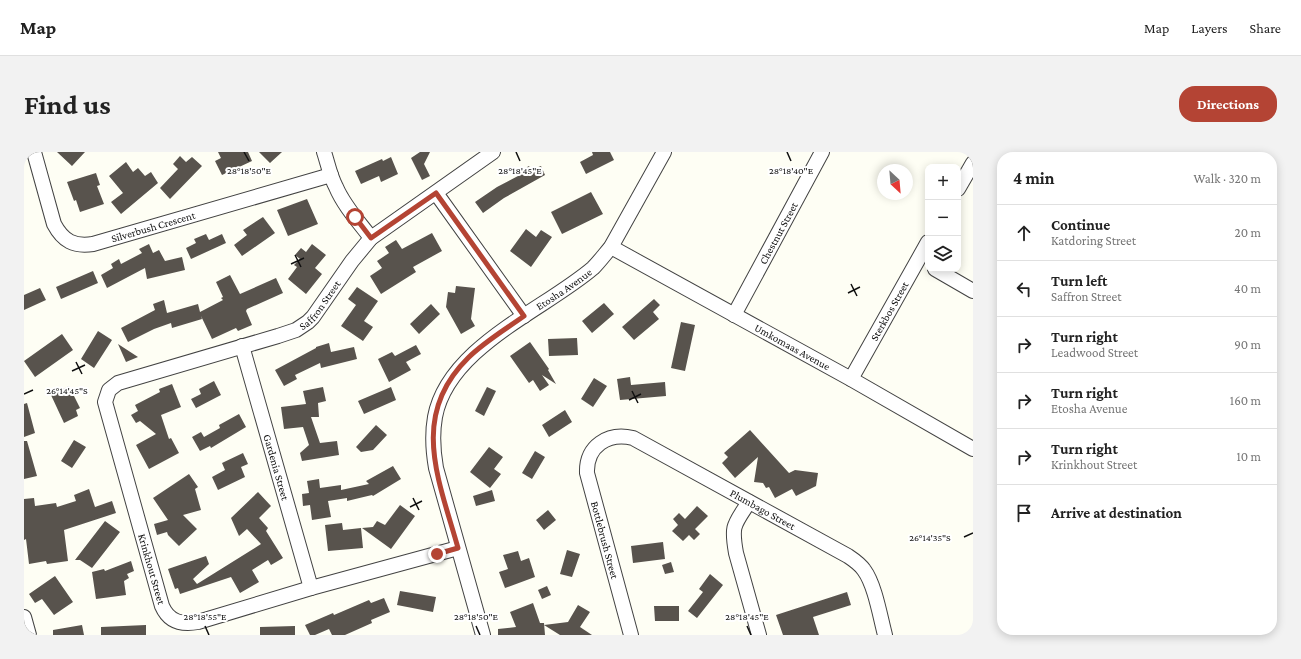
<!DOCTYPE html>
<html lang="en">
<head>
<meta charset="utf-8">
<style>
	:root { --surface:#fff; --page:#f2f2f2; --text:#222; --muted:#767676; --line:#e0e0e0; --accent:#b44434 }
	body { margin:0; font-family:"Crimson Pro",serif; background:var(--page); color:var(--text) }
	.controls { position:absolute; right:12px; top:12px; display:grid; overflow:hidden; border-radius:8px; box-shadow:0 2px 10px #0003 }
	.controls button { width:36px; height:36px; display:grid; place-items:center; padding:0; border:0; border-bottom:1px solid var(--line); background:var(--surface); color:var(--text); font:20px sans-serif }
	.compass { position:absolute; left:853px; top:12px; width:36px; height:36px; border-radius:50%; background:var(--surface); box-shadow:0 2px 10px #0003; rotate:154deg }
	.stop { position:absolute; width:12px; height:12px; margin:-9px; border:3px solid #b44434; border-radius:50%; background:#fff }
	.stop.end { background:#b44434; border-color:#fff; box-shadow:0 1px 4px #0008 }
	.list { margin:0; padding:0; list-style:none }
	h2 { display:flex; justify-content:space-between; align-items:center; height:52px; margin:0; padding:0 16px; font-size:17px }
	h2 small { font-size:13px; font-weight:400; color:var(--muted) }
	.list li { display:grid; grid-template-columns:26px 1fr auto; gap:12px; align-items:center; box-sizing:border-box; height:56px; padding:0 16px; border-top:1px solid var(--line) }
	.list b { display:block; font-size:15px; white-space:nowrap }
	.list p { margin:0; font-size:13px; white-space:nowrap; color:var(--muted) }
	.list em { font-size:13px; font-style:normal; color:var(--muted) }
	.icon { flex:none; width:22px; height:22px; fill:none; stroke:currentColor; stroke-width:2; stroke-linecap:round; stroke-linejoin:round }
	.map { position:relative; flex:none; width:949px; height:483px; overflow:hidden; border-radius:16px }
	header { display:flex; align-items:center; gap:24px; box-sizing:border-box; height:56px; padding:0 20px; background:var(--surface); border-bottom:1px solid var(--line) }
	header strong { font-size:19px }
	nav { display:flex; gap:22px; margin-inline-start:auto; font-size:14px }
	.intro { display:flex; align-items:center; justify-content:space-between; box-sizing:border-box; height:96px; padding:0 24px }
	h1 { margin:0; font-size:28px }
	.button { padding:10px 18px; border-radius:16px; background:var(--accent); color:#fff; font-size:14px; font-weight:700 }
	main { display:flex; gap:24px; padding:0 24px }
	aside { flex:1; background:var(--surface); border-radius:16px; box-shadow:0 2px 10px #0003 }
	.map>svg:first-child { display:block }
	.building { fill:#58534d }
	.lines { fill:none; stroke-linecap:round; stroke-linejoin:round }
	.street-casing { stroke:#434343; stroke-width:16 }
	.street { stroke:#fff; stroke-width:14 }
	.route { stroke:#b44434; stroke-width:5 }
	.ticks { fill:none; stroke:#101010; stroke-width:1.5 }
	.labels { text-anchor:middle; dominant-baseline:central; stroke-width:4; stroke-linejoin:round; paint-order:stroke }
	.street-label { font-size:11px; fill:#101010; stroke:#fff }
	.ticks-label { font-size:10px; text-anchor:middle; fill:#101010; stroke:#fff; stroke-width:4; stroke-linejoin:round; paint-order:stroke }
</style>
</head>
<body>
<header>
<strong>Map</strong>
<nav><a>Map</a><a>Layers</a><a>Share</a></nav>
</header>
<div class="intro"><h1>Find us</h1><a class="button">Directions</a></div>
<main>
<div class="map">
<svg width="949" height="483" viewBox="0 0 949 483">
	<rect width="100%" height="100%" fill="#fefef4"/>
	<path class="building" d="M33,0H61L48,14Z
		M194,0H224L228,9L198,23L191,9L197,6Z
		M235,0H258L246,11Z
		M396,0H406L400,12L406,24L398,28L387,6Z
		M568,0H586L590,8L562,22L556,10L569,3Z
		M156,4L162,10L168,5L178,14L146,47L136,36L154,17L149,12Z
		M367,5L374,22L357,30L355,24L337,32L331,19L358,7L359,9Z
		M102,10L109,20L114,16L121,24L127,20L134,31L97,62L87,50L99,41L85,24Z
		M505,14L507,18L517,14L521,23L480,46L459,61L451,50L473,35L494,24L492,21Z
		M72,21L76,33L73,34L80,52L56,60L52,48L50,49L43,30Z
		M567,40L579,62L538,82L527,60Z
		M283,47L294,72L264,84L253,58Z
		M239,65L251,81L218,104L210,93L223,83L219,78Z
		M502,77L512,85L517,78L528,85L507,115L486,99Z
		M408,81L418,99L389,115L392,120L357,142L346,124L358,116L353,109L365,101L361,95L372,88L378,97Z
		M182,82L185,88L198,82L202,91L167,107L162,96L172,91L170,87Z
		M125,92L129,101L135,98L141,109L158,105L161,118L123,127L121,116L83,136L77,123L89,116L87,112L95,107L97,112L118,101L115,97Z
		M288,92L302,103L291,116L298,122L282,142L264,127L273,115L270,113L276,107L271,103L277,96L282,100Z
		M69,119L74,131L37,147L32,135Z
		M206,123L216,142L252,126L259,141L223,157L222,159L228,173L214,179L212,176L188,187L177,164L178,167L148,176L147,171L130,177L104,190L97,176L131,158L129,152L140,148L143,161L174,152L176,160L199,148L197,146L199,145L192,130Z
		M432,134L451,136L447,167L451,174L437,182L422,155L424,140L431,141Z
		M333,135L354,149L340,169L349,175L339,189L317,174L332,153L324,147Z
		M16,136L22,148L0,158V143Z
		M630,147L636,153L629,160L635,167L610,188L598,175Z
		M580,151L590,162L568,181L558,169Z
		M407,152L416,162L395,182L386,172Z
		M657,170L671,173L661,219L647,216Z
		M74,179L88,188L70,216L57,207Z
		M38,182L49,198L11,225L0,209Z
		M553,186L554,203L525,204L524,187Z
		M506,190L525,217L524,218L532,232L518,223L525,233L516,239L509,228L505,231L486,204Z
		M305,191L307,200L330,195L333,207L297,216L296,211L271,223L273,227L260,234L251,218L292,196V195Z
		M94,192L114,205L102,210Z
		M392,193L397,202L382,210L387,218L365,230L354,207L368,200L371,204Z
		M606,225L607,233L641,230L642,244L596,248L593,227Z
		M570,226L583,234L569,255L557,247Z
		M190,229L197,243L172,256L167,247L177,242L175,237Z
		M148,232L157,255L137,263L145,287L147,286L155,301L125,317L112,293L132,282L116,269L112,271L107,263L114,259L111,253L136,240L135,237Z
		M45,234L56,256L52,258L54,264L40,271L27,243Z
		M299,235L302,249L294,251L295,265H287L296,291L313,289L315,303L278,309L276,301L285,293L279,275L260,277L257,255L282,252L279,239Z
		M367,235L372,248L340,262L334,249Z
		M463,235L472,239L460,264L451,259Z
		M3,251L11,281L0,285V252Z
		M541,258L548,270L525,285L518,273Z
		M215,262L222,275L187,296L186,294L176,299L168,285L177,280L180,285L196,276L195,273Z
		M352,273L363,283L349,298L337,300L332,295Z
		M726,278L765,321L771,318L794,321L792,334L772,344L768,337L751,346L745,335L742,336L739,331L730,330L734,305L711,326L698,311L704,305L700,301Z
		M50,288L62,295L48,316L37,309Z
		M0,289H3L13,324L0,327Z
		M465,295L479,305L470,317L477,322L466,336L446,320Z
		M511,299L521,305L508,327L498,321Z
		M219,301L224,312L217,315L221,325L194,338L188,325L201,318L198,311Z
		M369,314L377,327L349,344L348,343L323,349V346L304,349L307,365L288,368L286,353L279,354L278,342L285,341L283,329L295,327L296,336L317,333V338L345,332L342,329Z
		M165,322L174,335L171,337L177,358L159,363L173,377L155,394L144,383L143,380L133,383L130,372L144,368L129,346Z
		M65,337L71,355L88,349L92,361L40,378L44,409L23,412L22,409L5,412L2,387L0,388V347L10,346L11,354L32,351L33,355L52,349L50,343Z
		M468,338L471,349L452,354L449,344Z
		M234,340L247,354L235,366L244,376L242,379L259,406L247,413L244,408L228,418L235,430L216,441L207,425L156,442L154,436L151,437L144,417L182,404L185,412L169,427L173,432L237,392L223,377L215,384L207,366Z
		M376,353L391,364L367,397L338,376L349,375L353,369L361,373Z
		M673,354L684,364L671,377L676,382L670,388L665,383L659,389L648,379L654,373L649,367L655,361L661,367Z
		M524,358L532,368L520,378L512,368Z
		M81,369L96,380L68,416L56,408H51Z
		M318,371L319,378L337,376L339,396L304,399L301,373Z
		M639,390L641,407L609,411L607,394Z
		M543,398L556,402L548,425L536,422Z
		M494,399L497,409L505,406L511,425L481,436L475,420L484,417L479,403Z
		M107,409L110,419L103,422L105,426L100,429L102,443L72,447L68,420L80,417L81,419Z
		M647,410L650,420L641,422L638,413Z
		M686,422L699,433L673,466L664,459L679,440L675,437Z
		M31,424L49,450L30,463L18,447L11,451L5,442Z
		M523,434L527,443L518,447L514,438Z
		M376,439L412,445L409,460L373,453Z
		M823,440L827,453L789,465L795,483H759L752,463Z
		M360,446L366,460L347,468L348,471L321,483H308L305,477L291,483H286L281,473L309,461L310,463L345,448L347,451Z
		M509,451L516,471H520L521,483H474V477L492,475L486,460Z
		M554,453L566,460L556,475L568,483H536L520,473L544,470Z
		M630,454H655V469H631Z
		M58,473L60,483H29V478Z
		M122,473V483H77V475Z
		M271,474V483H236V475Z"/>
	<g class="lines">
		<g class="street-casing">
			<g id="street">
				<path id="s1" d="M10,0L30,72C39,89 50,95 69,92L307,23"/>
				<path d="M300,0C304,12 306,24 312,35C320,54 335,70 347,86"/>
				<path d="M934,37L949,11"/>
				<path d="M412,41L500,164"/>
				<path id="s2" d="M587,95L827,227L949,297"/>
				<path d="M911,117L949,139"/>
				<path id="s3" d="M710,163L798,0"/>
				<path id="s4" d="M218,194L287,436"/>
				<path id="s5" d="M827,227L904,90"/>
				<path d="M725,350C710,373 707,373 712,401L735,483"/>
				<path id="s6" d="M434,396L287,436L174,470C158,473 145,470 138,454L81,250L85,238L94,231L254,184L272,178L284,170L289,165L328,109L347,86L469,0"/>
				<path d="M0,465L5,483"/>
				<path id="s7" d="M459,483L412,316C409,299 408,282 411,265C424,195 520,158 569,116C575,110 581,102 587,95L640,0"/>
				<path id="s8" d="M607,483L563,321C562,294 584,280 609,286L824,404C830,408 836,412 840,418C851,433 856,464 861,483"/>
			</g>
		</g>
		<use href="#street" class="street"/>
	</g>
	<g class="lines">
		<path class="route" d="M331,65L347,86L412,41L500,164C482,177 460,190 444,206C385,264 415,328 434,396L413,402"/>
	</g>
	<path class="ticks" d="M220,0L225,9M492,0L496,9M763,0L767,9M271,103L277,115M267,112L280,106M827,132L833,144M824,141L836,135M52,210L58,222M48,219L61,213M608,239L614,251M0,242L9,238M605,248L617,242M389,346L395,358M386,355L398,349M940,385L949,381M181,474L185,483M452,474L456,483M723,474L727,483"/>
	<g class="labels">
		<g class="street-label">
			<text stroke="none"><textPath href="#s1" startOffset="185">Silverbush Crescent</textPath></text>
			<text stroke="none"><textPath href="#s3" startOffset="93">Chestnut Street</textPath></text>
			<text stroke="none"><textPath href="#s7" startOffset="411">Etosha Avenue</textPath></text>
			<text stroke="none"><textPath href="#s6" startOffset="770">Saffron Street</textPath></text>
			<text stroke="none"><textPath href="#s5" startOffset="78">Sterkbos Street</textPath></text>
			<text stroke="none"><textPath href="#s2" startOffset="207">Umkomaas Avenue</textPath></text>
			<text stroke="none"><textPath href="#s4" startOffset="126">Gardenia Street</textPath></text>
			<text stroke="none"><textPath href="#s8" startOffset="384">Plumbago Street</textPath></text>
			<text transform="translate(581 388) rotate(75)">Bottlebrush Street</text>
			<text transform="translate(128 417) rotate(74)">Krinkhout Street</text>
		</g>
	</g>
	<g class="ticks-label">
		<text x="225" y="22">28°18'50"E</text>
		<text x="767" y="22">28°18'40"E</text>
		<text x="496" y="22">28°18'45"E</text>
		<text x="43" y="242">26°14'45"S</text>
		<text x="906" y="389">26°14'35"S</text>
		<text x="181" y="468">28°18'55"E</text>
		<text x="452" y="468">28°18'50"E</text>
		<text x="723" y="468">28°18'45"E</text>
	</g>
</svg>
<div class="controls">
<button>+</button>
<button>−</button>
<button><svg class="icon" aria-label="layers" viewBox="0 0 24 24"><path d="M12 4l9 5-9 5-9-5zM3 14l9 5 9-5"/></svg></button>
</div>
<svg class="compass" viewBox="-18 -18 36 36"><path d="M0-13l5 13h-10z" fill="#e53935"/><path d="M0 13l5-13h-10z" fill="#767676"/></svg>
<div class="stop" style="left:331px;top:65px"></div>
<div class="stop end" style="left:413px;top:402px"></div>
</div>
<aside>
<h2>4 min<small>Walk · 320 m</small></h2>
<ul class="list">
<li><svg class="icon" aria-label="ahead" viewBox="0 0 24 24"><path d="M12 20V5M6 11l6-6 6 6"/></svg><div><b>Continue</b><p>Katdoring Street</p></div><em>20 m</em></li>
<li><svg class="icon" aria-label="left" viewBox="0 0 24 24"><path d="M17 20v-9H6M10 6l-5 5 5 5"/></svg><div><b>Turn left</b><p>Saffron Street</p></div><em>40 m</em></li>
<li><svg class="icon" aria-label="right" viewBox="0 0 24 24"><path d="M7 20v-9h11M14 6l5 5-5 5"/></svg><div><b>Turn right</b><p>Leadwood Street</p></div><em>90 m</em></li>
<li><svg class="icon" aria-label="right" viewBox="0 0 24 24"><path d="M7 20v-9h11M14 6l5 5-5 5"/></svg><div><b>Turn right</b><p>Etosha Avenue</p></div><em>160 m</em></li>
<li><svg class="icon" aria-label="right" viewBox="0 0 24 24"><path d="M7 20v-9h11M14 6l5 5-5 5"/></svg><div><b>Turn right</b><p>Krinkhout Street</p></div><em>10 m</em></li>
<li><svg class="icon" aria-label="arrive" viewBox="0 0 24 24"><path d="M6 21V4h12l-3 4 3 4H6"/></svg><div><b>Arrive at destination</b></div></li>
</ul>
</aside>
</main>
</body>
</html>
